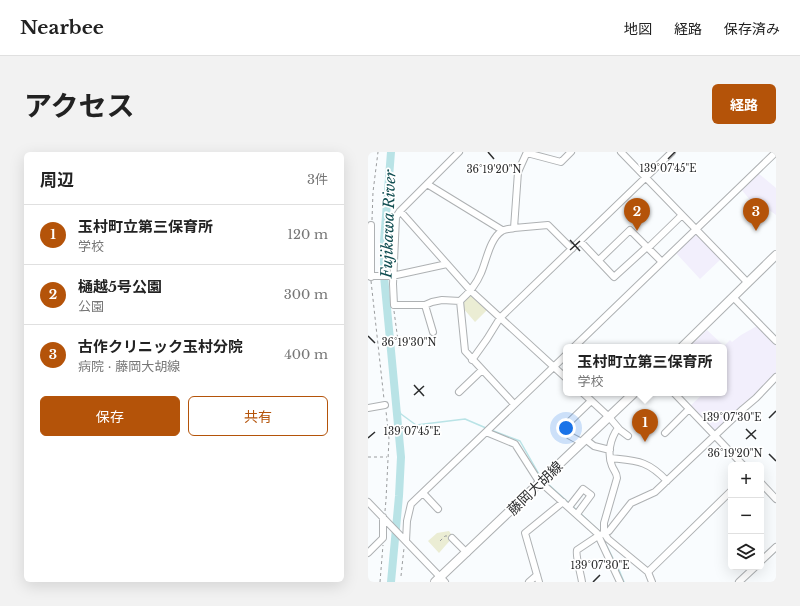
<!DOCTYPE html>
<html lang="ja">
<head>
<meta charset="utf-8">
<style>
	:root { --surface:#fff; --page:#f2f2f2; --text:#222; --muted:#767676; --line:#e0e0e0; --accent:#b45309 }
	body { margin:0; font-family:"Libre Baskerville","Noto Sans JP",serif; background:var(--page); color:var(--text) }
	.controls { position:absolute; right:12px; bottom:12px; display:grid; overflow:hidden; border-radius:6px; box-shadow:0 4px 16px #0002 }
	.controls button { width:36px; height:36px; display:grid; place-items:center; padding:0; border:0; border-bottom:1px solid var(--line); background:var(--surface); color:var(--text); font:20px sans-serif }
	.you { position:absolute; left:198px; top:276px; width:14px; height:14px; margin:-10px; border:3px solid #fff; border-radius:50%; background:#1a73e8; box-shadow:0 0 0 6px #1a73e833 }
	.badge { display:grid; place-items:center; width:26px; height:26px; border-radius:50%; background:var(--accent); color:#fff; font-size:13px; font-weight:700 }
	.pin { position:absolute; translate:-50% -33px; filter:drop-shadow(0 1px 2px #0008) }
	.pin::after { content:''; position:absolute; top:21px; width:14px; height:12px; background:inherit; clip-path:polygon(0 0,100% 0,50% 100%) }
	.popup { position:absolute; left:195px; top:192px; width:164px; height:52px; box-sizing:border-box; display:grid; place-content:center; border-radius:6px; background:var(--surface); filter:drop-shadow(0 1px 3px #0005); font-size:13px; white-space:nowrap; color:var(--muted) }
	.popup b { font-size:15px; color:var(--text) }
	.popup::after { content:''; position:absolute; left:50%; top:100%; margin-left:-8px; border:8px solid transparent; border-top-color:var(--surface) }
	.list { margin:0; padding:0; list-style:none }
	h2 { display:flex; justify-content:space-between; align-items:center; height:52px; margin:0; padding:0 16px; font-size:17px }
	h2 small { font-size:13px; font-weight:400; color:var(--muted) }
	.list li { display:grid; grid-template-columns:26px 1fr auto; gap:12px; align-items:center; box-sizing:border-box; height:60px; padding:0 16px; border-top:1px solid var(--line) }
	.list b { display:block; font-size:15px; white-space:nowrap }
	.list p { margin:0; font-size:13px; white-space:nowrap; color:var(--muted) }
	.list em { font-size:13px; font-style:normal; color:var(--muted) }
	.actions { display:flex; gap:8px; padding:12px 16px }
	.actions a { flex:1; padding:9px 0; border:1px solid var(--accent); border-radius:6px; text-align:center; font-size:14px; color:var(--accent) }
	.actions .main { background:var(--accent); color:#fff }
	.icon { flex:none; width:22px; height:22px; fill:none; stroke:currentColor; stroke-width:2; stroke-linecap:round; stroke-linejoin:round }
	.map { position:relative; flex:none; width:408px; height:430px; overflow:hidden; border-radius:6px }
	header { display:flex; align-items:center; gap:24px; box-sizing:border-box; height:56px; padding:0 20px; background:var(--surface); border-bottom:1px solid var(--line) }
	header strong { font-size:19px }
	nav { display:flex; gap:22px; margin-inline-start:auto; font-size:14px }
	.intro { display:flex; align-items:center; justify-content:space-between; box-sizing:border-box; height:96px; padding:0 24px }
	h1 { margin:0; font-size:28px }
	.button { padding:10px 18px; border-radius:6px; background:var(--accent); color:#fff; font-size:14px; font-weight:700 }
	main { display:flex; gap:24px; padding:0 24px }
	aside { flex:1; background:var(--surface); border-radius:6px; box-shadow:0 4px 16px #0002 }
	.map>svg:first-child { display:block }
	.industrial { fill:#f2effc }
	.green { fill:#ebedd4 }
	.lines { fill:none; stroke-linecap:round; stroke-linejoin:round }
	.stream { stroke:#b9e3e6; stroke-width:1.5 }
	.river { stroke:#b9e3e6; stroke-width:8 }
	.minor-casing { stroke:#aeb1b3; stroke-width:8 }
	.major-casing { stroke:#aeb1b3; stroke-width:10 }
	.path { stroke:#9a9c9e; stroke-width:1; stroke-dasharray:3 3; stroke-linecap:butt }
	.minor { stroke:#fff; stroke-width:6 }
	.major { stroke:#fff; stroke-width:8 }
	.ticks { fill:none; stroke:#2c2d2e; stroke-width:1.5 }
	.labels { text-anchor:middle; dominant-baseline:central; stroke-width:3.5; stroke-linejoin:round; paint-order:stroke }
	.street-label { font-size:14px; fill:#2c2d2e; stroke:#fff }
	.water-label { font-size:15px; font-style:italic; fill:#104d51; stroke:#fff }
	.ticks-label { font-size:10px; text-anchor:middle; fill:#2c2d2e; stroke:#fff; stroke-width:3.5; stroke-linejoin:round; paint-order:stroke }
</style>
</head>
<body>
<header>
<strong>Nearbee</strong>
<nav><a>地図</a><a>経路</a><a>保存済み</a></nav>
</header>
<div class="intro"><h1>アクセス</h1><a class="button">経路</a></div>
<main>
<aside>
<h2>周辺<small>3件</small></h2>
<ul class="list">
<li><span class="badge">1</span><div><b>玉村町立第三保育所</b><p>学校</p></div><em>120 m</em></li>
<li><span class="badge">2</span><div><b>樋越5号公園</b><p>公園</p></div><em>300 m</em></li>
<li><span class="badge">3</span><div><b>古作クリニック玉村分院</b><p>病院 · 藤岡大胡線</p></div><em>400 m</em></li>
</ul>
<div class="actions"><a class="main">保存</a><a>共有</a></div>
</aside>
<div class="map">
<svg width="408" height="430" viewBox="0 0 408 430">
	<rect width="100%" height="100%" fill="#f9fcfe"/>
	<path class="industrial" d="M390,21L408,36V63L390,50L387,54L373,37Z
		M325,82H329L353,107L332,127L307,100Z
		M389,174L408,194V221L384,247L374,253L349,278H346L322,254L336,241H356V195H321L339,178L356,194L362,188L364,190L373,183Z"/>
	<path class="green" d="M102,143H104L119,158L107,170L95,156L94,151Z
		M81,379L85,385L71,401L60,389L69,381Z"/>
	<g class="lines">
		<path class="stream" d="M29,255L33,262L48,273L97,267L118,276
			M123,278L152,289L172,324
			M180,332L201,351
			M204,354L210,359
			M213,362L232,380
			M234,385L251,418L256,430"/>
		<path class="river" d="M23,0L16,89V124L33,305L31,344L23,430"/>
		<g class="minor-casing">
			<path id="minor" d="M91,0L32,59L28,65L25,132L26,153H57L64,150L74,148L92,149
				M253,0L380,131
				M159,1L193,10L203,0
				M59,32L134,78
				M32,59L103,139L198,226
				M146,76L180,73L204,97
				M212,89L246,125L279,95
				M280,96L314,63
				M231,108L262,78L294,110
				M0,124H24L79,112
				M3,125V73
				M365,145L408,189
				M57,153L65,180
				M206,195L408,0
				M104,208L119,187L132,166L304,0
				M91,240L114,218
				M215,241L241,265L252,278L260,284
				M306,241L375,313
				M146,252L97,199L92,149C101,141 108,133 113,121C118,110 122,86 134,79C137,77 142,77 146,76L150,20L159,0
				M0,256L17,253
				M250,276C242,287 239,302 244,314C246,319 249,321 249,326L236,371V381L240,387L280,420L284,430
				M118,280L147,292L170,328L229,381L252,430
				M297,281L321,257
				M217,287L226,294L242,298
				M214,291C207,285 199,285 194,277L223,249
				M242,306C269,309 279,308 299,329
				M393,331L408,347
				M55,341L70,357
				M0,350L77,430
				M201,355L215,337L223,343L209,362
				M84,386L99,401
				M38,389L39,369L43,352L198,203
				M0,401L15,386V365
				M393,409L408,395
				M280,420L363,339
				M161,430L169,423
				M171,430L157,381L195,350
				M214,430C213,423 207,402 209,398L230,384L241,379L263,351L287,340L375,257L388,246L408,225
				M371,430L387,415"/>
		</g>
		<g class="major-casing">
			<path id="major" d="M314,195L408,103
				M67,430L266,241"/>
		</g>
		<path class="path" d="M4,68L5,40L10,0
			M3,129L16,247
			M26,159L31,196
			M0,305H19
			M17,359L18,348L21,287L18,259
			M72,389L77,384H80
			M33,424L36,396
			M12,430L15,393"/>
		<use href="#minor" class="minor"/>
		<use href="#major" class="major"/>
	</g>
	<path class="ticks" d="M120,0L126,7M300,7L307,0M202,88L212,99M202,98L212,89M0,184L7,191M46,233L56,244M46,243L56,234M401,266L408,259M378,277L388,287M0,286L7,280M378,287L388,278M401,302L408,309M225,430L232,423"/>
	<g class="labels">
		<g class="street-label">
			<text transform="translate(167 336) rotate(-44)">藤岡大胡線</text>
		</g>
		<g class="water-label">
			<text transform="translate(20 72) rotate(-88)">Fujikawa River</text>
		</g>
	</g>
	<g class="ticks-label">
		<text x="300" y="20">139°07'45"E</text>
		<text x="126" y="21">36°19'20"N</text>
		<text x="41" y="194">36°19'30"N</text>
		<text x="364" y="269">139°07'30"E</text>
		<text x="44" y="283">139°07'45"E</text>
		<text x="367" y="305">36°19'20"N</text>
		<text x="232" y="417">139°07'30"E</text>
	</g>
</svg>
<div class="controls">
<button>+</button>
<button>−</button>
<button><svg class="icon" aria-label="layers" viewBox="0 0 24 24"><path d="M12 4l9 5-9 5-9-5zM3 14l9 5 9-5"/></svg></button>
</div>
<div class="you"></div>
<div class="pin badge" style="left:277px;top:290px">1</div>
<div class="popup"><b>玉村町立第三保育所</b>学校</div>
<div class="pin badge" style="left:269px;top:79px">2</div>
<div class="pin badge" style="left:388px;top:79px">3</div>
</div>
</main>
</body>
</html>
